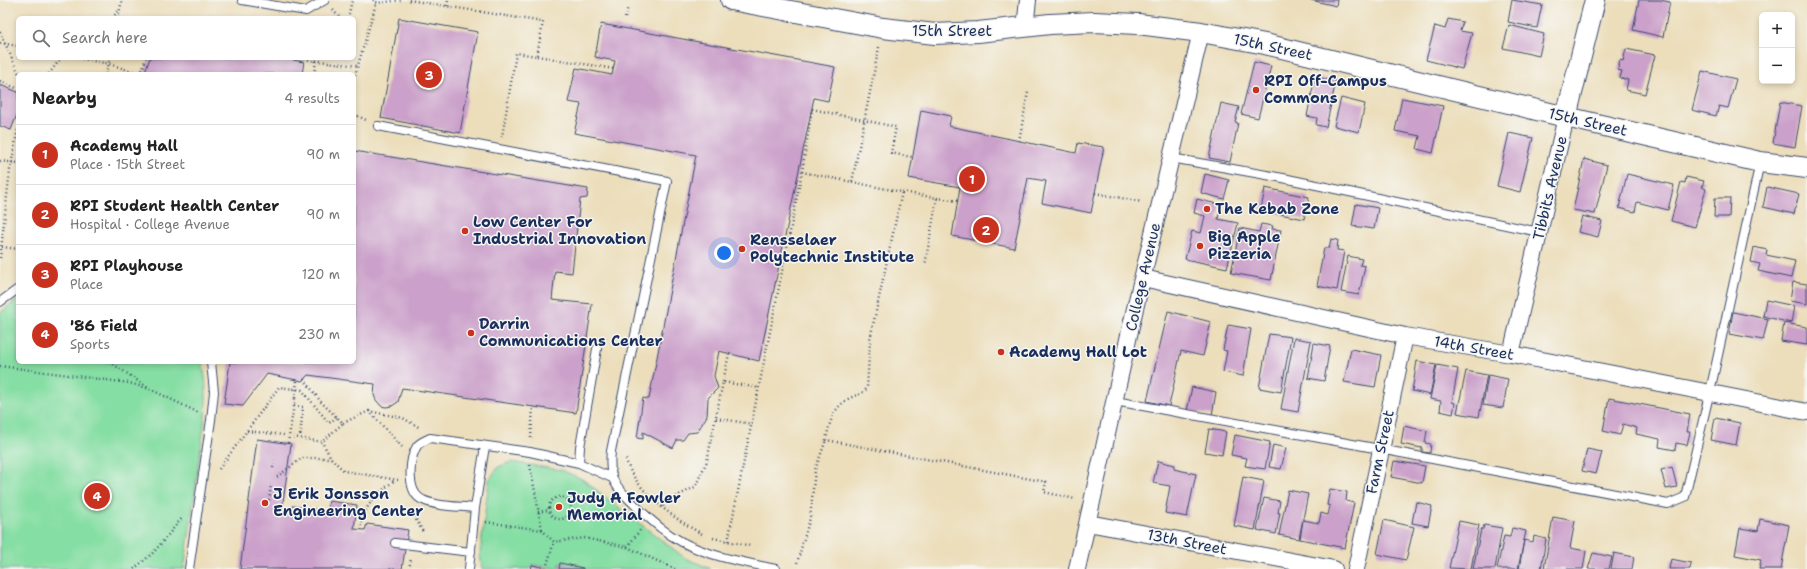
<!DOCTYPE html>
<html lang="en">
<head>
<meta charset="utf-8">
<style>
	:root { --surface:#fff; --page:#f6f6f6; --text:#222; --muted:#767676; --line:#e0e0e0; --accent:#c8321e }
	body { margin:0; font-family:"Shantell Sans",sans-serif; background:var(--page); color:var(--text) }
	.controls { position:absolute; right:12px; top:12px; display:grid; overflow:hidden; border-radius:6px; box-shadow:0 2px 6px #0003 }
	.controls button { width:36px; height:36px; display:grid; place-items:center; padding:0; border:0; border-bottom:1px solid var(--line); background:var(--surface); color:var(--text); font:20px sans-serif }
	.you { position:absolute; left:724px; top:253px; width:14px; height:14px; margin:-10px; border:3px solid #fff; border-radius:50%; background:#1a73e8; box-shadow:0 0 0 6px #1a73e833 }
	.badge { display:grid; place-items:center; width:26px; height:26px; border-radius:50%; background:var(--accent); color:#fff; font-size:13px; font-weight:700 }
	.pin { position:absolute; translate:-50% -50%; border:2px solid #fff; box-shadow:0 1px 4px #0006 }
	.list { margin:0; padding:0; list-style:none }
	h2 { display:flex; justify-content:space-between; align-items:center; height:52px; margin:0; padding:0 16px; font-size:17px }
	h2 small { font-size:13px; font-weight:400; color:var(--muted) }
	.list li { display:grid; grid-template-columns:26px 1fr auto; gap:12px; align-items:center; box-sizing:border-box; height:60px; padding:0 16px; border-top:1px solid var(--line) }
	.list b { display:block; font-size:15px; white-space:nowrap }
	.list p { margin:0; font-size:13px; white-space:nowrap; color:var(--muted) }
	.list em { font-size:13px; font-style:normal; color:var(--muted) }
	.icon { flex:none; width:22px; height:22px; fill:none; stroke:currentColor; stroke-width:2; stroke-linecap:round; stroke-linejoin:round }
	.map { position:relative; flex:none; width:1807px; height:569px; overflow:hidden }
	.search { position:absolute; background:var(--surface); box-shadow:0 2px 6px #0003; left:16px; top:16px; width:340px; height:44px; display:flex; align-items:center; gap:10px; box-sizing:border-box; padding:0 14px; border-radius:6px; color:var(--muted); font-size:15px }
	.panel { position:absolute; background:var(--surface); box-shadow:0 2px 6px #0003; left:16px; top:72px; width:340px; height:292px; border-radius:6px }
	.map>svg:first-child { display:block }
	.green { fill:#85dea3; stroke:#508680 }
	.building { fill:#cba0ca }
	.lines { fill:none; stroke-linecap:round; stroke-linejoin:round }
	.service-casing { stroke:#3a496c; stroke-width:10 }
	.minor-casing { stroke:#3a496c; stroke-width:18 }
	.tertiary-casing { stroke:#3a496c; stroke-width:22 }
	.path { stroke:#3a496c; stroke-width:2.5; stroke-dasharray:1 3; stroke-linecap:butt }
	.service { stroke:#fff; stroke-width:8 }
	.minor { stroke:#fff; stroke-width:16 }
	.tertiary { stroke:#fff; stroke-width:20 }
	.path-bridge { stroke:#3a496c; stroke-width:2.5; stroke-dasharray:1 3; stroke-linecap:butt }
	.poi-dot { fill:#c8321e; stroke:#f6f6f2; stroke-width:1.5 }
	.labels { text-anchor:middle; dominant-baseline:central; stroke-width:3; stroke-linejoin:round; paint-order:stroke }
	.street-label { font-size:15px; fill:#1b2f5e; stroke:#f6f6f2 }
	.poi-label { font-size:15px; font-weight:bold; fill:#1b2f5e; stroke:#f6f6f2; text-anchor:start }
</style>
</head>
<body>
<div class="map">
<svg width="1807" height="569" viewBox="0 0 1807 569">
	<rect width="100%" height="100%" fill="#f6f6f2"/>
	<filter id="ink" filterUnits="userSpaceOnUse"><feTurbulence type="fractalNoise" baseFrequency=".025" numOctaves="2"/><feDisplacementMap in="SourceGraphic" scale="8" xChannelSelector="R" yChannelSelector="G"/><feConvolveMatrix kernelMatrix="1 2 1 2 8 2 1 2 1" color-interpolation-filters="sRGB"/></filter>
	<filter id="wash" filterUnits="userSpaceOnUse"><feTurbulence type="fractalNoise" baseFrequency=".012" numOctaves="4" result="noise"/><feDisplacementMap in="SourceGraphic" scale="16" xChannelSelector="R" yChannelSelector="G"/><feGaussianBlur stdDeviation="0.9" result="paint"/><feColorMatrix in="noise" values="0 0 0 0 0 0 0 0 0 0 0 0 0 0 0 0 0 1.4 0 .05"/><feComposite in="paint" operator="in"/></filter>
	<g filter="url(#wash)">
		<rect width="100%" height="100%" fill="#ecdebb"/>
		<path class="green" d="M18,299V362H202C211,396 203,431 198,466C194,500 189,535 184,569H0V313Z
			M511,462L561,470L582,479L685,558L711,569H586L560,563L559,569L532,565L531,569H482L480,554L489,480L498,467Z"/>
		<g id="blocks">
			<path class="building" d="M1311,0H1337L1336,6Z
				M1512,0L1542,5L1537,28L1508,22Z
				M1639,0H1660L1670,2L1663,37L1633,30Z
				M399,18L478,32L460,133L381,118Z
				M1448,19L1463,22L1460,31L1472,33L1462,69L1426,60L1435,26L1445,29Z
				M601,24L835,67L828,101L814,98L759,361L719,351L714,376L718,388L708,398L707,416L697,432L688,433L683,440H677L673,448L643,432V439L637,438L643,398L649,399L696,155L574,133L581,104L568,102L576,68L612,75L615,61L595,57Z
				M1509,25L1544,34L1539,56L1503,48Z
				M1626,49L1655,55L1645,94L1626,90L1628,80L1620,78L1622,71L1618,70L1620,60L1623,61Z
				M150,58H293V60L304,62L302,74H144Z
				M1254,62L1271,66L1258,118L1241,114Z
				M1702,71L1736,79L1728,108L1719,106L1716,116L1692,110Z
				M1315,77L1336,81L1326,127L1316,125L1317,118L1307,116Z
				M0,85L18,92V112L11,130L0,126Z
				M1341,98L1365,104L1359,132L1334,126Z
				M1402,98L1443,106L1433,153L1417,149L1420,136L1395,131Z
				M1780,102L1802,106L1795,147L1773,143Z
				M1221,103L1239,107L1235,122L1238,123L1230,162L1209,158Z
				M921,110L951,116L949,126L1076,153L1078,143L1104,147L1091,213L1042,203L1046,181L1028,178L1014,248L952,236L960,187L909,178Z
				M1509,133L1533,138L1520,192L1497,186Z
				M354,151L588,189L587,198L580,199L572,273L555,271L552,300L592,304L576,413L402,388L398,402L392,406L386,407L381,406L376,400L374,395L375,384L308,375L302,381L267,374L243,406L224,404L230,362H354Z
				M1584,159L1607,165L1595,214L1573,210Z
				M1205,174L1229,180L1224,199L1201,193Z
				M1627,174L1674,185L1668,210L1637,202L1635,212L1619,208Z
				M1686,177L1704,181L1702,187L1706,189L1695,227L1671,221L1681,182L1685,183Z
				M1767,187L1799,194L1794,214L1763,207Z
				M1265,188L1309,197L1304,219L1261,210Z
				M1715,198H1730L1729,217H1714Z
				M1197,199L1221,205L1218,219L1238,223L1227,268L1185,259L1192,231L1201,233L1205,216L1194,213Z
				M1356,204L1378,208L1374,229L1352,226Z
				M1582,216L1602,221L1598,237L1578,232Z
				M1261,224L1273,226L1272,229L1281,230L1271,280L1231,273L1240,228L1259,232Z
				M1331,239L1338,240L1337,250L1344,251L1337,290L1317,286L1324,248H1329Z
				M1754,247L1767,250L1766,255L1795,261L1791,278L1758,271L1760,264L1751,262Z
				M1348,256L1362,259L1360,265L1365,266L1359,295L1341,292Z
				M1793,282L1807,284V304L1790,301Z
				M1766,300L1794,306L1791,323L1763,316Z
				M1168,311L1211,322L1203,356L1181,351L1169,406L1147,401Z
				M1733,312L1768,319L1763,340L1729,334Z
				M1784,323L1807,327V345L1781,341Z
				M1228,325L1251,329L1243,376L1223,372L1227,351L1223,350Z
				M1269,334L1291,337L1281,392L1259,388Z
				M1294,338L1311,341L1298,412L1281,409Z
				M1314,343L1330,346L1324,381L1308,378Z
				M1351,349L1381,355L1375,387L1344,382Z
				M1417,361L1436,365L1430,395L1412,391Z
				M1437,365L1458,369L1452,402L1455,403L1453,414L1440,411L1441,401L1430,399Z
				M1466,371L1487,375L1479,417L1457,413Z
				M1488,375L1508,379L1503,408L1483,405Z
				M1192,387L1216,392L1212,415L1187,411Z
				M1609,398L1690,414L1687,432H1690L1687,445L1676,443L1675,450L1659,447L1660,439L1636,434L1637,428L1623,424L1620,435L1603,431Z
				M1715,418L1740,423L1736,445L1711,440Z
				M1404,426L1427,431L1425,443L1431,444L1430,453L1422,452V448L1401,444Z
				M1209,429L1226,432L1222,455L1205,452Z
				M1235,435L1270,442L1265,469L1245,466L1247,458L1231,455Z
				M257,439L291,444L282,510L291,511L292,506L328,511L329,501L357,505L354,529L365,530L367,524L408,530L402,569H240Z
				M1273,445L1286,448L1281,469L1269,467Z
				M1587,449L1602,452L1596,474L1582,471Z
				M1158,461L1175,465L1174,469L1196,474L1187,517L1165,513L1170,486L1153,483Z
				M1394,461L1425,466L1422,483L1391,477Z
				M1672,467L1677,487L1666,489L1661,470Z
				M1243,477L1264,481L1255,530L1234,526Z
				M1330,489L1347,492L1346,501L1354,503L1345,548L1300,539L1303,520L1319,523L1321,513L1328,515L1330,506L1327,505Z
				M1288,490L1308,494L1299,539L1279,535Z
				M1264,498L1280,501L1278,513H1280L1276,534L1257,530Z
				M1416,502L1432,506L1428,526L1412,523Z
				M1553,517L1575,521L1570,548L1586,551L1583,569H1544Z
				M1760,519L1789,525L1781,569H1759L1761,560L1735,555L1740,528L1758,531Z
				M1384,520L1414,527L1406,560L1377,554Z
				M1459,521L1479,525L1471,569L1449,568Z
				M1484,525L1502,528L1495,569H1473L1481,529H1483Z
				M1512,528L1526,531L1518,569H1497L1504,536L1510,537Z
				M1534,536L1546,539L1541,569H1519L1524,540L1533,542Z
				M1593,553L1612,557L1609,569H1588Z
				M1614,553L1634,557L1632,569H1611Z
				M1671,559L1691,563L1690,569H1669Z
				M560,563L583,568V569H559Z
				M532,565L547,568V569H531Z"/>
		</g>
	</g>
	<g filter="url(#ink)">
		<use href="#blocks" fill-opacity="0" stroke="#3a496c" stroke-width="1"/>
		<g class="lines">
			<g class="service-casing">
				<path id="service" d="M242,0L306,11L325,0
					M378,126L667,181L611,451C608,480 615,486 636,506C649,519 665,533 682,542C711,557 744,562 776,569
					M1171,158L1283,178L1539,232
					M0,302L18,289
					M1115,401L1380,449L1668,504L1685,497L1713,378L1760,162
					M485,446L475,508C459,506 438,507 423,500C406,493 409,459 417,446C420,442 426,440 430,438L530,452L579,463L612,478
					M579,463L580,447L597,349
					M395,543L471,552
					M189,569L211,420L214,392L211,362
					M469,569L475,508"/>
			</g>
			<g class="minor-casing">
				<path id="minor" d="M1025,28L1028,0
					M1143,278L1405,336L1511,354L1807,412
					M1511,354L1566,117
					M1088,523L1334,569
					M1077,569L1133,317L1201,32
					M1356,569L1405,336"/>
			</g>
			<g class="tertiary-casing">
				<path id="tertiary" d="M731,0L883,28L935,34L978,32L1050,24L1094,22L1138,24L1201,32L1265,44L1566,117L1760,162L1807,168
					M1566,117L1595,0"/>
			</g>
			<path class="path" d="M373,0L376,3L403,0
				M409,0L543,22L537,56L516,53L502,137
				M447,6L448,0
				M333,10L340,18
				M112,18L119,10
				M118,18L122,0
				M348,18L352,0
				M625,18L628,7
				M0,32L19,74
				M0,43L18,46
				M537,56L614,69
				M78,58L109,64L141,74
				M296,58L358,66
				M49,74L61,58
				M106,74L110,58
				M141,74L146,58
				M314,74L316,61
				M354,79L377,0
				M0,81L18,89
				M354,114L366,120
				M1019,141L1028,92
				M0,161L18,163
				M802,172L812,109L896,127L891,153L912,157
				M852,182L902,192L870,339L867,388C862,395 855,395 848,399C833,408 829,424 826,440L1046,482L1044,492L1075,499
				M902,192L937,198L925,265
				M1095,193L1142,202
				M937,198L958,201
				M2,247L18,249
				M0,258L10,170L18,129
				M110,362L150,389L199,413
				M0,366L129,383L150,389
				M304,379L321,402L343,423L322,442
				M723,382L729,354
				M294,406L303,407L300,437
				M369,411L402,447
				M716,418L752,424
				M343,423L369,411L403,418L420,428
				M247,431L284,435
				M293,437L322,442L331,458L344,471L398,480
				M531,438L533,407
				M288,443L295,398
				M626,459C634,491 676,520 704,535
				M530,465L542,530
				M273,468L274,460
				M219,469L279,387L302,390L329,423L337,417
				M277,477L302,458H331
				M549 508a11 11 0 1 1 22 0a11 11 0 1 1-22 0Z
				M269,500L271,484
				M663,506L669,500L695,487L707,461L723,382L759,388
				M415,512V518L423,532
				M538,512L549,510
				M486,522L542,530L554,542L584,538L627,547L641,529
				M360,530C364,504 376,495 395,480
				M713,538L751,546
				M728,541L802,172L852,182L879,47
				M627,547L675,569
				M797,563L810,518L815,470L826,440
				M546,568L554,542
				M134,569L154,552L182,518
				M409,569L411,558"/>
			<use href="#service" class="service"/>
			<use href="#minor" class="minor"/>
			<use href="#tertiary" class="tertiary"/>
			<path class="path-bridge" d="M295,398L297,380"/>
		</g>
	</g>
	<g class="poi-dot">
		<circle cx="1256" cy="90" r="4"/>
		<circle cx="1207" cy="209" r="4"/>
		<circle cx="465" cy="231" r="4"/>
		<circle cx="1200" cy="246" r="4"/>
		<circle cx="742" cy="249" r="4"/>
		<circle cx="471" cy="333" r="4"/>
		<circle cx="1001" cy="352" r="4"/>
		<circle cx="265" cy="503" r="4"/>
		<circle cx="559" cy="507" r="4"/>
	</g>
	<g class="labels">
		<g class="street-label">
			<text x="952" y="31">15th Street</text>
			<text transform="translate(1273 47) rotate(12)">15th Street</text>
			<text transform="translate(1588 122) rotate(13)">15th Street</text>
			<text transform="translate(1550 188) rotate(-77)">Tibbits Avenue</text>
			<text transform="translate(1143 277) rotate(-77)">College Avenue</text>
			<text transform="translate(1474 348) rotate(10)">14th Street</text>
			<text transform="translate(1380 452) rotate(-78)">Farm Street</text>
			<text transform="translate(1187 542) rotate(11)">13th Street</text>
		</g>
		<g class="poi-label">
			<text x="1264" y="81">RPI Off-Campus<tspan x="1264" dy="17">Commons</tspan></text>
			<text x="1215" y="209">The Kebab Zone</text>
			<text x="473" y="222">Low Center For<tspan x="473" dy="17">Industrial Innovation</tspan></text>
			<text x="1208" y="237">Big Apple<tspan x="1208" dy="17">Pizzeria</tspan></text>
			<text x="750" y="240">Rensselaer<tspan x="750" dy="17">Polytechnic Institute</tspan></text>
			<text x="479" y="324">Darrin<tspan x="479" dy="17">Communications Center</tspan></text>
			<text x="1009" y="352">Academy Hall Lot</text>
			<text x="273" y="494">J Erik Jonsson<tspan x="273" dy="17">Engineering Center</tspan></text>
			<text x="567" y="498">Judy A Fowler<tspan x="567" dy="17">Memorial</tspan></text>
		</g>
	</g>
</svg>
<div class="controls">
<button>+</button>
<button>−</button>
</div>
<div class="you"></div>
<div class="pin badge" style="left:972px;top:179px">1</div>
<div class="pin badge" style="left:986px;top:230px">2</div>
<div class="pin badge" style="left:429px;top:75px">3</div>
<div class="pin badge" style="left:97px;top:496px">4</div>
<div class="search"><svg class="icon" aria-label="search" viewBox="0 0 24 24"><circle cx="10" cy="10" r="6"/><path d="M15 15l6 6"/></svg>Search here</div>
<section class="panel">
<h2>Nearby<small>4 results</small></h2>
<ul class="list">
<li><span class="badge">1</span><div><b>Academy Hall</b><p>Place · 15th Street</p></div><em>90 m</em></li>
<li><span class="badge">2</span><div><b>RPI Student Health Center</b><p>Hospital · College Avenue</p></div><em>90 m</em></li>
<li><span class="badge">3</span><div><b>RPI Playhouse</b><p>Place</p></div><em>120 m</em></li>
<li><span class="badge">4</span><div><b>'86 Field</b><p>Sports</p></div><em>230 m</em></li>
</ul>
</section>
</div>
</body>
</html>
